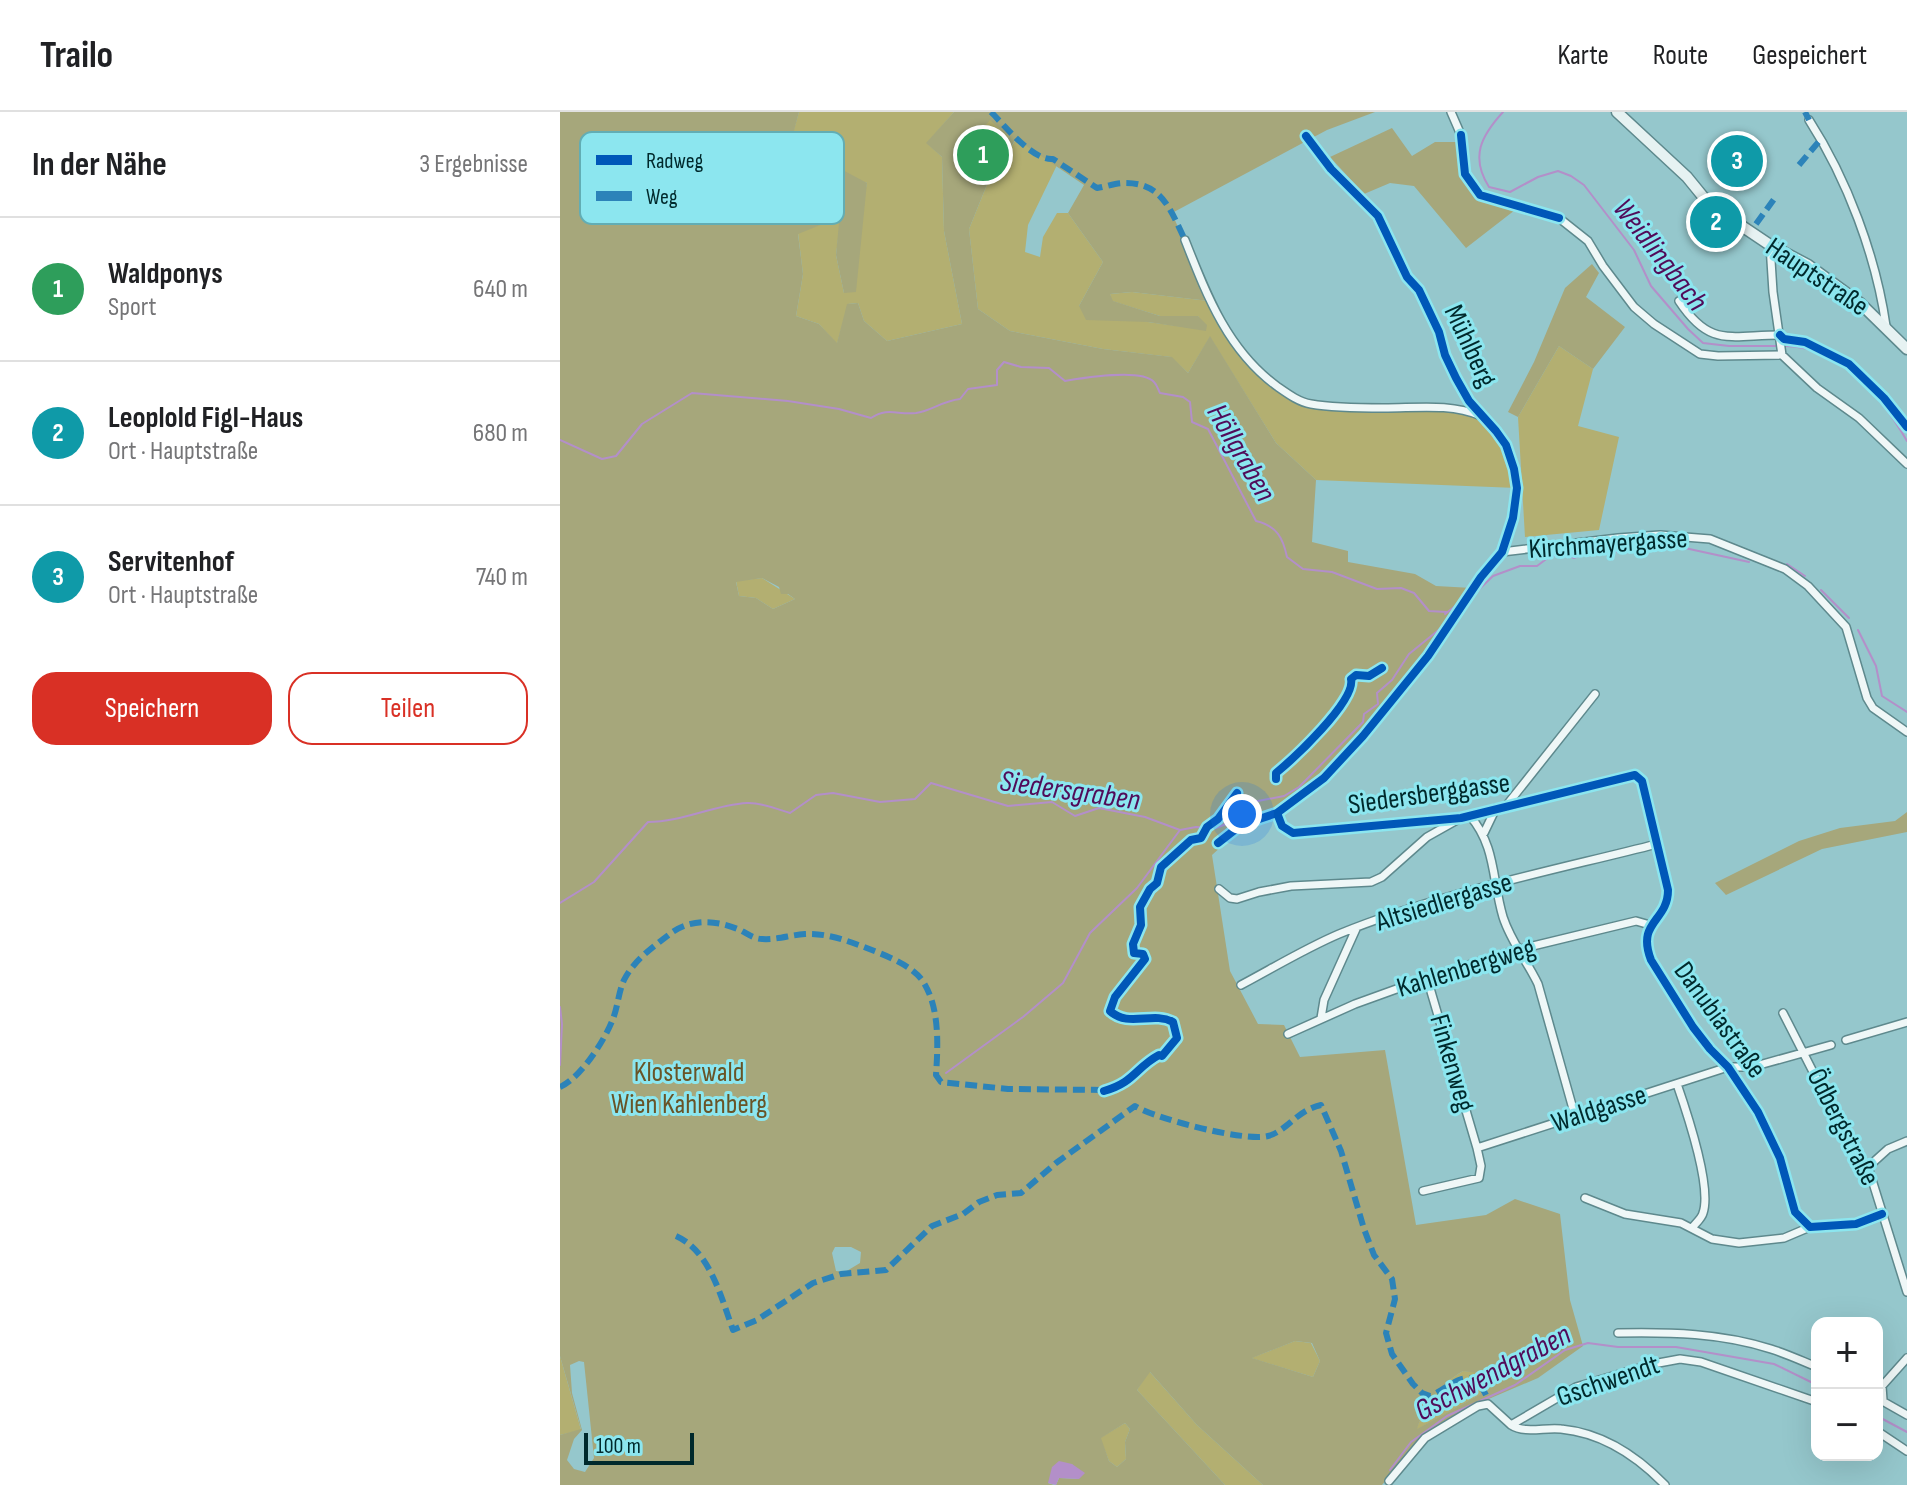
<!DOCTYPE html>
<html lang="de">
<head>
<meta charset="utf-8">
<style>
	:root { --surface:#fff; --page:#f2f2f2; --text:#202124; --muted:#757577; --line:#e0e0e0; --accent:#d93025 }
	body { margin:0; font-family:"Sofia Sans Condensed",sans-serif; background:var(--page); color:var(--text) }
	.controls { position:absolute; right:24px; bottom:24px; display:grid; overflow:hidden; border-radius:16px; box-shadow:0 8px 32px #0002 }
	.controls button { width:72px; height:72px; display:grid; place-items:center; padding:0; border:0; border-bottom:2px solid var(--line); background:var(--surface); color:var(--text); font:40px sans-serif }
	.scale { position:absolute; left:24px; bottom:20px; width:110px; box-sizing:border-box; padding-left:8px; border:4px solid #00292c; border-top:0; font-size:22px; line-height:28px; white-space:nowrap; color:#00292c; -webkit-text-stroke:6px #8ce6ef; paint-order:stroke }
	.you { position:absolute; left:682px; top:702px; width:28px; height:28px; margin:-20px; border:6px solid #fff; border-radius:50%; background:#1a73e8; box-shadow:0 0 0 12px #1a73e833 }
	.badge { display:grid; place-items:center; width:52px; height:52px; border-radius:50%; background:var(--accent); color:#fff; font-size:26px; font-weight:700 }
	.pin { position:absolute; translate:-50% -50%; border:4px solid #fff; box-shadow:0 2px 8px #0006 }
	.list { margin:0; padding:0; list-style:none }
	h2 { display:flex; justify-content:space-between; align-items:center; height:104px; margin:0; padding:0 32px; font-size:34px }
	h2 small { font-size:26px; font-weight:400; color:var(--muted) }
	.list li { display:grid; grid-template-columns:52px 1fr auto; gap:24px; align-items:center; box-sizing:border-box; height:144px; padding:0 32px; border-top:2px solid var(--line) }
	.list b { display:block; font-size:30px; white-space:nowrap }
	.list p { margin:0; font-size:26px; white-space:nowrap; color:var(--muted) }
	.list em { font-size:26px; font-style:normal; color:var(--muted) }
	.actions { display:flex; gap:16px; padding:24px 32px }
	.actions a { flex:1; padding:18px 0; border:2px solid var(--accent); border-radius:24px; text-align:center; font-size:28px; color:var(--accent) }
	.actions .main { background:var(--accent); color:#fff }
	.map { position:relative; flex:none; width:1347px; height:1373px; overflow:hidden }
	header { display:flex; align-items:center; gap:48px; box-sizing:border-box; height:112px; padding:0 40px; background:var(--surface); border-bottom:2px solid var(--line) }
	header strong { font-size:38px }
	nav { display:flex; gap:44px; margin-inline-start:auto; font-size:28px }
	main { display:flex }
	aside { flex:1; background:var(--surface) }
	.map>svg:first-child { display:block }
	.green { fill:#b3af71 }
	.forest { fill:#a6a77b; fill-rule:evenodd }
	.water { fill:#b38fc9 }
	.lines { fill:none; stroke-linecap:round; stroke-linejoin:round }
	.stream { stroke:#b38fc9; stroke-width:2 }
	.minor-casing { stroke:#5e898d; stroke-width:10 }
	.secondary-casing { stroke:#5e898d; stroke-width:13 }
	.minor { stroke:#eff7f7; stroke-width:7 }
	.secondary { stroke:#e6f2f2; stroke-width:10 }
	.quiet { stroke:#2c83b9; stroke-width:6; stroke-dasharray:12 6; stroke-linecap:butt }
	.cycleway-casing { stroke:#8ce6ef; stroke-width:13 }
	.cycleway { stroke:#0057b8; stroke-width:8 }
	.labels { text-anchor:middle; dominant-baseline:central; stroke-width:6; stroke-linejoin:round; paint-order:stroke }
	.street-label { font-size:28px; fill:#00292c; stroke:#8ce6ef }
	.park-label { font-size:28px; fill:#695427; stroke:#8ce6ef }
	.water-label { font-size:30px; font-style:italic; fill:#510c59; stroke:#8ce6ef }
	.key { fill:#8ce6ef; stroke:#62adb4; stroke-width:2 }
	.key-label { font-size:22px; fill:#00292c }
</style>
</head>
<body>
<header>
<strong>Trailo</strong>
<nav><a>Karte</a><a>Route</a><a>Gespeichert</a></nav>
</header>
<main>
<aside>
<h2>In der Nähe<small>3 Ergebnisse</small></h2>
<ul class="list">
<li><span class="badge" style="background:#2e9e5b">1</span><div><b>Waldponys</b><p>Sport</p></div><em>640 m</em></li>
<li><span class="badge" style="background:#0f9aa8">2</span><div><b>Leoplold Figl-Haus</b><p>Ort · Hauptstraße</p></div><em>680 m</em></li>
<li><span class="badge" style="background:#0f9aa8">3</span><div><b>Servitenhof</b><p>Ort · Hauptstraße</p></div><em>740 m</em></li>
</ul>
<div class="actions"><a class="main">Speichern</a><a>Teilen</a></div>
</aside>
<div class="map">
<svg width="1347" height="1373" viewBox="0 0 1347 1373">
	<rect width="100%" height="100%" fill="#95c7cc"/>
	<path class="green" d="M239,0H394L367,31L382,45L384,119L402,212L327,229L304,209L298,191L288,192L277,232L259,212L236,204L243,162L238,121L273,108L280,111L276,143L284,181L307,71L227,41Z
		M430,7L449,25L416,63L405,52L419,34L412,27Z
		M457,26L497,53L468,113L465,140L480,145L483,125L497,101H508L543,150L519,194L588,210L646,218L638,204H600L552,189L550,182L572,180L649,189L673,230L712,271L750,292L908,299L936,319L946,333L957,376L756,368L716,331L650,225L628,261L611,245L543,237L450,219L418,197L409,117L428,70Z
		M999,234L1033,257L1018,314L1059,325L1039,418L965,425L958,305Z
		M202,466L235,487L213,497L196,486L179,484L176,469Z
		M735,1229L751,1231L760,1249L753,1265L691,1246Z
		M0,1244L21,1318L0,1323Z
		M589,1259L637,1313L703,1373H665L577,1278Z
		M903,1259L917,1260L928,1278L856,1318C868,1288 876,1275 903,1259Z
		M565,1311L570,1317L565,1330L566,1347L557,1355L549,1349L540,1326Z"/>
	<path class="forest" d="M0,0H239L228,41L279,56L307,71L296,180L284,181L276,143L279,111L273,108L238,122L243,162L236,204L259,212L277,231L287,192L298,191L304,209L327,229L402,212L384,119L382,45L366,31L394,0H815L767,18L612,101L649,189L572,180L550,182L553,189L600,204H638L647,213L646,219L588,210L526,208L519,194L543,150L508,101L524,73L456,27L428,70L409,117L418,197L450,219L543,237L612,245L628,261L650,224L716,331L756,368L752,430L788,439V450L855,462L876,474L912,476L851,564L765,664L718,697L683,715L652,743L670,859L698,912L724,913L740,945L825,938L856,1113L926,1103L955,1087L1000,1102L1010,1188L1023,1234L978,1266L924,1289L888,1308L857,1330L822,1373H703L637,1313L590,1260L577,1278L665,1373H496L499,1366L519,1367L512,1352L488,1371L494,1373H0V1323L21,1317L0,1244ZM430,8L449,25L416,62L405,52L419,34L413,27ZM202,466L219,475L221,482H228L235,487L213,497L196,486L179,484L176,470ZM275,1135H291L301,1140L300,1151L285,1160L276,1159L272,1141ZM735,1229L752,1231L760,1249L753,1265L692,1246ZM19,1249L24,1250L34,1346L25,1360L14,1357L7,1348L14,1327L22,1318L12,1281L10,1253ZM903,1259L917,1261L928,1278L857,1317C866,1290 878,1274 903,1259ZM565,1311L570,1317L565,1330L566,1347L557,1355L549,1349L541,1326Z
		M832,16L852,44L875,30H896C899,40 899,47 900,56C903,84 933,92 955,98L906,136L854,74L830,71L804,82L770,45Z
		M1032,152L1039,161L1026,185L1065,215L1033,257L999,234L958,305L948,300L974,250L1005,176Z
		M1347,700V720L1262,737L1166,783L1155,771L1239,729L1280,716L1335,709Z"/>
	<path class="water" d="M499,1349L512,1352L525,1361L519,1367L499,1366L496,1373L488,1371L492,1355Z"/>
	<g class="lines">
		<path class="stream" d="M943,0C921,24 910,45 929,75L950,80L978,65L998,59L1011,64L1024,73L1074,138L1091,174L1128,217L1143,231L1169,234H1217
			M1223,234C1279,233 1321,284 1347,329
			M0,328L42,347L56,344L82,312L132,281L228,289L279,297L311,306C328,295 337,303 356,301C371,299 382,289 400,287L408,277L437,273V258L444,250L461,255L489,256L505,269C523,266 581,256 594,270C597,273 598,277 600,281L623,285L630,290L632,310L648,317L696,409C717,414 723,426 727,445L743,457L772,460L817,477L841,476L854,481L869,499L886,500
			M1227,452L1245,464
			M1261,478L1289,506
			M912,484L933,464L960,454H977L989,445L1004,441L1014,446L1030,438L1049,437L1061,441L1111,433L1189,450
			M885,502L903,488
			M1298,518L1316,554L1322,584L1347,600
			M0,791L34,770L88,710C122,710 153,693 187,691C200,690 217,697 230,701L256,683L273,681L320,690L355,687L371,671L448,694L492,690L515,704L539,696L585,705L620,718L636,715L656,716L666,712L674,702L693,690L724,684L739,675L803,610L804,602L818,592L817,581L832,568L849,542L881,516
			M0,895L2,912L0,953
			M386,961L463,905L503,871L530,821L577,776L620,718
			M1317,1304L1347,1320
			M830,1358L851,1330L887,1304L955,1273L1005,1238L1028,1231L1058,1235H1116L1214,1252L1257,1273"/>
		<g class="minor-casing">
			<path id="minor" d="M891,0L901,23
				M1249,8C1287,67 1316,144 1326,214
				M999,106L1028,129L1043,154L1074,195L1094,212L1140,242L1158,244L1222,243L1257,276L1299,306L1347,352
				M625,128C647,184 668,239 718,275C728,282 739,290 751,292C774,296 801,296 824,296C857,296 890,291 921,304
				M1210,133L1213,180L1222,243
				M1119,189C1150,236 1170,223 1220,223
				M942,440L1058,426L1100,423L1150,427L1225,457L1248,474L1286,515L1307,586L1313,596L1347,620
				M946,694L1035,582
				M717,701L722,714L733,721L901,706L1075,663L1082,669L1108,778C1108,810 1076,809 1091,848L1133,915L1150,937L1168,955L1198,1000L1220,1046L1235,1100L1250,1115L1296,1112L1322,1102
				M910,704C936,734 932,768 943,805C951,830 967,849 978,872L1015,1004
				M924,721L936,696
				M658,731L681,713L717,701L764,666L803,624L868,544L921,465L942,440L953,406L957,376L954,357L946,333L936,319L909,289L896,266L885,243L879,220L859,178L847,165L818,104L771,57L746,24
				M659,777L670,786L677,787L699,780L731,774L811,770L822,765L867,725L899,707
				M867,866L917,1036
				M681,873C713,856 746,836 779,822C880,781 991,759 1097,732
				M1223,901L1299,1050L1308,1055L1347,1180
				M761,906L764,888L796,817
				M728,922L795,892L867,866L956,838L1076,809L1090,813
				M1286,928L1347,910
				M1117,972C1126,998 1152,1075 1143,1101C1142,1106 1135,1112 1132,1116
				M1308,1055L1328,1037L1347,1029
				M863,1079L919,1066L921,1054L917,1036L1168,955H1192L1271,933
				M1025,1086L1065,1102L1121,1111L1152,1127L1179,1131L1224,1126L1250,1115
				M1058,1221C1110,1220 1161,1221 1211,1237C1227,1242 1242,1249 1257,1255
				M1317,1286L1347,1303
				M1323,1288L1322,1274L1347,1246
				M951,1313C965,1322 985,1315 1001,1317C1042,1321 1077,1344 1105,1373
				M1317,1319L1347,1339
				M829,1369L865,1326L918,1294L928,1292L951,1313L1016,1275L1093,1252L1120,1247L1141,1250L1257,1290"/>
		</g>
		<g class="secondary-casing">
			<path id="secondary" d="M1057,0L1127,65L1149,92L1210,133L1248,153L1300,191L1347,237"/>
		</g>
		<use href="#minor" class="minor"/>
		<use href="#secondary" class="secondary"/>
		<path class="quiet" d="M431,0C445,14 473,49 493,47L537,76C545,75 555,71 563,71C602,70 610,97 625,128
			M1245,0L1249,8
			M1239,53L1261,27
			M1196,112L1217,83
			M0,975C21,966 47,925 54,904C58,892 59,879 64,868C74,848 93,835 111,821C132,806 157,808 180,818C188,822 194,827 202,827C217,828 230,823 245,822C266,821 285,828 304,835C322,842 350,852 362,868C380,894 378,933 376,963L381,970L448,977L549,978
			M116,1124C150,1139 161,1185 173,1218L197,1208L253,1171L281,1162L326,1158L372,1114L403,1102L419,1090L437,1083L461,1081L496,1051L575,994C596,1007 685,1030 708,1024C727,1019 737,998 761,993L781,1039L804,1117L814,1143L832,1167L835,1187L826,1221L832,1242L853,1272L862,1281L870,1284C894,1274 909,1250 926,1283"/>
		<g class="cycleway-casing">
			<path id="cycleway" d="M901,23L905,62L920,83L999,106
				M1220,223L1224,227L1245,230L1289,252L1324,286L1347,315
				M716,667V661C733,647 796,589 791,567L796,563L809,564L822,556
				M717,701L722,714L733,721L901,706L1075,663L1082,669L1108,778C1108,810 1076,809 1091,848L1133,915L1150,937L1168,955L1198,1000L1220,1046L1235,1100L1250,1115L1296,1112L1322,1102
				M658,731L681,713L717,701L764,666L803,624L868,544L921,465L942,440L953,406L957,376L954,357L946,333L936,319L909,289L896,266L885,243L879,220L859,178L847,165L818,104L771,57L746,24
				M544,979C575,970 575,956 599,943L602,944L617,926L613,910C593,899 568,916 550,899L555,885L585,847L583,842L574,841L573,832L581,813L580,795L590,777L597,771L601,755L631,728L641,726L647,715L658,707L677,681"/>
		</g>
		<use href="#cycleway" class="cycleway"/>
	</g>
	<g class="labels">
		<g class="street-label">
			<text transform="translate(1257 165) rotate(34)">Hauptstraße</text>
			<text transform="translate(910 234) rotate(65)">Mühlberg</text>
			<text transform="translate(1048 432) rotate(-4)">Kirchmayergasse</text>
			<text transform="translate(869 682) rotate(-8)">Siedersberggasse</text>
			<text transform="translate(884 790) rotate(-17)">Altsiedlergasse</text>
			<text transform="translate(906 856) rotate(-17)">Kahlenbergweg</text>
			<text transform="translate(1160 908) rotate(54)">Danubiastraße</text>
			<text transform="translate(892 951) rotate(74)">Finkenweg</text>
			<text transform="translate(1039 997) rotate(-18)">Waldgasse</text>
			<text transform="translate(1283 1015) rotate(63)">Ödbergstraße</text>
			<text transform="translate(1048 1269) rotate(-19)">Gschwendt</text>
		</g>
		<g class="park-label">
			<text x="129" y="960">Klosterwald<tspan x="129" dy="32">Wien Kahlenberg</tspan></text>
		</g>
		<g class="water-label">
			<text transform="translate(1100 143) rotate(52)">Weidlingbach</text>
			<text transform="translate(681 341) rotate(60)">Höllgraben</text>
			<text transform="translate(510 679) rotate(8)">Siedersgraben</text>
			<text transform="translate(933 1261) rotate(-28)">Gschwendgraben</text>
		</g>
	</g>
	<rect x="20" y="20" width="264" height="92" rx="12" class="key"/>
	<rect x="36" y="43" width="36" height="10" fill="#0057b8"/>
	<rect x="36" y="79" width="36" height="10" fill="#2c83b9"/>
	<g class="key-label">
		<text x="86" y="56">Radweg</text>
		<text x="86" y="92">Weg</text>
	</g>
</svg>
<div class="controls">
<button>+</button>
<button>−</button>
</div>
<div class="scale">100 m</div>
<div class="you"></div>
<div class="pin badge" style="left:423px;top:43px;background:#2e9e5b">1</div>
<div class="pin badge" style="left:1156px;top:110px;background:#0f9aa8">2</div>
<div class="pin badge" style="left:1177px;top:49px;background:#0f9aa8">3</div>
</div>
</main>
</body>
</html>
